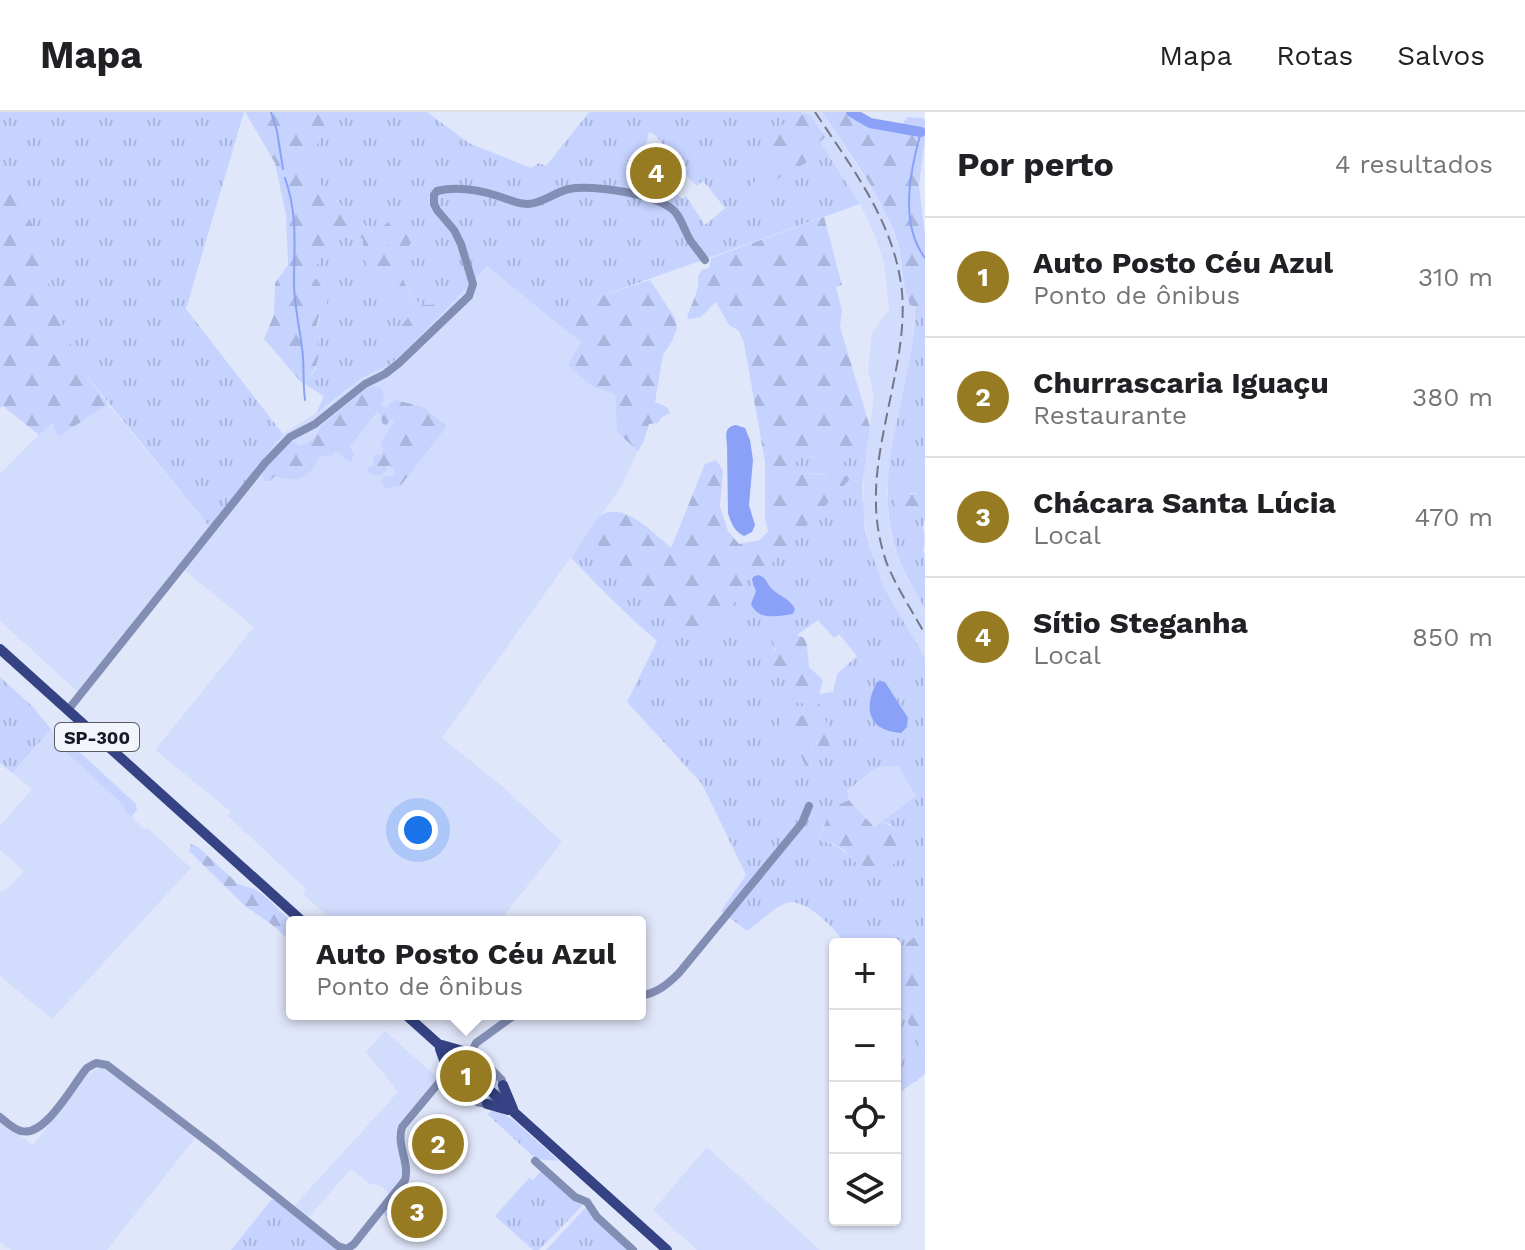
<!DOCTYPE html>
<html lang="pt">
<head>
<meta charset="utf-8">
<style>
	:root { --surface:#fff; --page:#f6f6f6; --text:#202124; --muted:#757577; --line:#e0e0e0; --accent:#967b23 }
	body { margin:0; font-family:"Work Sans",sans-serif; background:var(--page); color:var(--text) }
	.controls { position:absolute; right:24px; bottom:24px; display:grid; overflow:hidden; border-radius:8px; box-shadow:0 2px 6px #0004 }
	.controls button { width:72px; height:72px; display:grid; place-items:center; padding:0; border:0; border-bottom:2px solid var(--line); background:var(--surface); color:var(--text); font:40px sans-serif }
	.you { position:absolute; left:418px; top:718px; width:28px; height:28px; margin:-20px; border:6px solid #fff; border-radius:50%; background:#1a73e8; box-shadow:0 0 0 12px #1a73e833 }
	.badge { display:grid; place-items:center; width:52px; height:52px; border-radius:50%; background:var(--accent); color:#fff; font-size:26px; font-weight:700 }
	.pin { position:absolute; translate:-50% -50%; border:4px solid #fff; box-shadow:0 2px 8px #0006 }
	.popup { position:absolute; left:286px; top:804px; width:360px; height:104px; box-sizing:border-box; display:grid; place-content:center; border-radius:8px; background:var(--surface); filter:drop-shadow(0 2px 6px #0005); font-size:26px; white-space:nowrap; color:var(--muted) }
	.popup b { font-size:30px; color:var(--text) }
	.popup::after { content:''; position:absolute; left:50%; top:100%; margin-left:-16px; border:16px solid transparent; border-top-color:var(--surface) }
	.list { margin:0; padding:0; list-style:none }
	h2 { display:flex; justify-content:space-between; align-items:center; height:104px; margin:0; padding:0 32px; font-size:34px }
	h2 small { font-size:26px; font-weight:400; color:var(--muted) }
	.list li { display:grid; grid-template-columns:52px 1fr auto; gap:24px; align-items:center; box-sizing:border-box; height:120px; padding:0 32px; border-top:2px solid var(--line) }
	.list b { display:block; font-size:30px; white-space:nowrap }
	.list p { margin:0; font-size:26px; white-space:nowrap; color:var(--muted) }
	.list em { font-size:26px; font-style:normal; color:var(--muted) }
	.icon { flex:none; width:44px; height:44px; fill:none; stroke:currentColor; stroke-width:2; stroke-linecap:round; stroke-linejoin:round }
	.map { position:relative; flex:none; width:925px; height:1138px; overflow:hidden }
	header { display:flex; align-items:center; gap:48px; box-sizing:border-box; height:112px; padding:0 40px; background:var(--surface); border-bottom:2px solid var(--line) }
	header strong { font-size:38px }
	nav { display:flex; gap:44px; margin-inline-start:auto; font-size:28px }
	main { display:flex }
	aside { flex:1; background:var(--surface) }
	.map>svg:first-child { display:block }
	.built { fill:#d2dcfd }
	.grass { fill:url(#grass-tufts); fill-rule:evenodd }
	.forest { fill:url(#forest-firs) }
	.water { fill:#8aa1f7 }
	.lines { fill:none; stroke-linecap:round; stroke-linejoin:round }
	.stream { stroke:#8aa1f7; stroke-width:2 }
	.river { stroke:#8aa1f7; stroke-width:10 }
	.minor { stroke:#838eb4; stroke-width:8 }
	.major { stroke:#354283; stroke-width:10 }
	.rail { stroke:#737887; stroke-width:2; stroke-dasharray:12 6; stroke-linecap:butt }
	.labels { text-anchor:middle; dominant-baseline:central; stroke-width:6; stroke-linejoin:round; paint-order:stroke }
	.shield { fill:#f3f5fc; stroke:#595c66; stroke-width:2 }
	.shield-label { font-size:18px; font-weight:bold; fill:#171a26 }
</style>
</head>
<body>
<header>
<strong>Mapa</strong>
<nav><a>Mapa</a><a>Rotas</a><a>Salvos</a></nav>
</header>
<main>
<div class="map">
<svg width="925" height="1138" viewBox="0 0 925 1138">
	<defs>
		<pattern id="grass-tufts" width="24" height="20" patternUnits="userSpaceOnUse" patternTransform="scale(2)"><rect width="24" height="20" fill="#c6d3ff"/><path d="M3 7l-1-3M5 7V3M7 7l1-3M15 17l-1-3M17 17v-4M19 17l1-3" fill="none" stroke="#a9b5da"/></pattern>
		<pattern id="forest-firs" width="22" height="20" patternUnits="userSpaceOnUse" patternTransform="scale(2)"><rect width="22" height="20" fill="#c6d3ff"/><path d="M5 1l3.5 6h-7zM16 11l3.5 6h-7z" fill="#a9b5da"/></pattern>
	</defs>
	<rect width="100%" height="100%" fill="#e1e7fb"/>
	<path class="built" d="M801,0H822L875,81L884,97L898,133L903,151L907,187L910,193L915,195L911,247L892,340L887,376L889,413L893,431L906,465L925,497V546L884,476L876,457L870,437L863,396L864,355L874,285L868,258L872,221L889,198L884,151L874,121L860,92Z
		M487,153L581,230L593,275L615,282L617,320L638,339L621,375L442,626L502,674L562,730L499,810H334L303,782L306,777L228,704L231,700L155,638L254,515L179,454L78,580L0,509V362L51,310L58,324L108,292L210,415L283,322L329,293L363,265L389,253L405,239Z
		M51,617L66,640L124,694L125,699L144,717H149L191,756L52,907L0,864V780L9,775L24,759L0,738V714L32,677L12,661Z
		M898,654L916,684L874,715L849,688L847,680L877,655Z
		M385,919L438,966L397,1014L395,1024L403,1054L401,1065L389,1081L379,1073L370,1072L351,1057L308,1106L294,1094L398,980L366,940Z
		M100,955L106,957L195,1026L107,1138H11L0,1130V1008L33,1033L88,962Z
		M707,1035L795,1115L820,1138H697L655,1100L653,1098Z"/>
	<path class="grass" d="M0,0H244L186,197L283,322L210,415L81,257L60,208L42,150L46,141L3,51H0Z
		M329,0H427L469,31L531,56L539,51L546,54L589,0H801L860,92L604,183L552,207L487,154L452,191C442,189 429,196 420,191C406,184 405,165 398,153C394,146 387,139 382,133L387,131L396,105L375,121L351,103L306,58ZM649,20L656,24L685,62L697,74L703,69L725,96L705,113L686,84L682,87L671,76L664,82L662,80L659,71L635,51L644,39Z
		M337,123L362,126L367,156L397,179L410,203L401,222L405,239L389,253L363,265L316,302L324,284L301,270C329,254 313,243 316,220C319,207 323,195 327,182L315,165L314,156Z
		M915,195L925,198V361L921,364L913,358L922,377L920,381H909L911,396L920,399L925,408L923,415C925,421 925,431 923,438L925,444V497C913,476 900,455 894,431C872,352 915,274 915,195Z
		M867,335L862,376L865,417L870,437L884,476L925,546V816L895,841V832H846C836,818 803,782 784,792C771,798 759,811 747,819L721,799L746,763L702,672L627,590L657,529C626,503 599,474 571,446L587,422L696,530L745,464L827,362L791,361L787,353L802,346L836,341L843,350ZM818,508L834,526L839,522L857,544L837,562L833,580L819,582L818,588L827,613L829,639L814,629L812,630L810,656L805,653L795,631L778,617L800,605L805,600C802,580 784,558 770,543C779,536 779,523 786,513L797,523ZM898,654L916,684L881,710L890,712L900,727L852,748C842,736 834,731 819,728C823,711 832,694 849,688L847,679L877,655Z
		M0,565L33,595L51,617L12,661L0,651Z
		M72,633L136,692L137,698L131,705L125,699L124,694L66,640Z
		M895,898L907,909L925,942V962L895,984Z
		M468,941L497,964L501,975L491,988H478C464,976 431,951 468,941Z
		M494,997L512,1007L559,1049L536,1047L487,1002Z
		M542,1058L582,1094L539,1138H533L495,1104L529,1066L533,1068Z
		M271,1088H275L337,1138H231Z
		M585,1096L631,1138H546Z"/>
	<path class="forest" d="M245,0H329L307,59L351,103L374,121L397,104L415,127L400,143L387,131L383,133C387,139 395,146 399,153C404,165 406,185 420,191C429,196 442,189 452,191L405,239L401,222L398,218L410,203L397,179L367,156L362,126L338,123L314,156L315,165L327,182V194C301,217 337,250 301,270L264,227L274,203L275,171L288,153L286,103L275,51Z
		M822,0H846L860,8L870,11L902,13L907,5L923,6L925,8V26L919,74L925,122V198L910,193C902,175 904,151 898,131C882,83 850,42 822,0Z
		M801,1L810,3L825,25L814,36L806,51L784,62L762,80L741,85L771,51L772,40L766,28L777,19L779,13H791L795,3Z
		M0,51H3L46,141L42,150L60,207L81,257L108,292L58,325L52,311L39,323L3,294L0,296Z
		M824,105L842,173L836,175L842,199L840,215L870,315L867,335L843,350L836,341L802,346L788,353L792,361L853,364L765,458L745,464L749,476L696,531L587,422C591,416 597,405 603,402C626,391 656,423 671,436L705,352L716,348L723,358L720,394L728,419L739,432L760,428L768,419L765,407V350L744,231L739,219L729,213L716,190L701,205L689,207L687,206C691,191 700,180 698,164L702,158L709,156L711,146Z
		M650,168L675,206L677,216L672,229L663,243L655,290L668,296L670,301L662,305L658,311L649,312L644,329L638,339L617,320L615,282L593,275L568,253L581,230L552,207L604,183Z
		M374,274L382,276L384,284L381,294L387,296L391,290L396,288L423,295L447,314L401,373L386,377L382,372L383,365L395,363L394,357L388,353L386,359L379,364L368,360L367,356L373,354L374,343H380L384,337L380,331L388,320L394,309L392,307L386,313L382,311L381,304L377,300L350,334L354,342L351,350C343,348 342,341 335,339L332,343L319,345C309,367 298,372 275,364L270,369H265L262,364L265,357L290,330L295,329L298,334C309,332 317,326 320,315L366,277Z
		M913,358L921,363L925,361V408L920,399L911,396L898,398L894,392L899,383L920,381L921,377L911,369Z
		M786,513L796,516L797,523L804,526L807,533L809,555L823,568L818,588L827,613L830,639L822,643L818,642V630H812L810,658L805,653L795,631L778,617L782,596L789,595L800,605L805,600L803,591H796L790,582C793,565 782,557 768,550L769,543L776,538L771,525L782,519Z
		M849,688L874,715L881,710C898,715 897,723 907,736L903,745L880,762L852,748L844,738L832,731L819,728L827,706L823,699Z
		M191,732L197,734L237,771C244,775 250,775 256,778C267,784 283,802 292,811V830L271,812L245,794L189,739Z
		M925,816V942L907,909L895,898V841Z
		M406,1073L413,1077L420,1087L419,1092L412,1095L409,1102L403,1107H399L395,1110L383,1101Z"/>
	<path class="water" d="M736,313L745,316L750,328L753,348L749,393L755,413L752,420L744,424C734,419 731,411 728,401L727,333C726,323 724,315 736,313Z
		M758,463C769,467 765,471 773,478C781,485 789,486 795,497L793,502C778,504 758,509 751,492L756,479L752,468L753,465Z
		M881,569L885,570L908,606L907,615L901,621C868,619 863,596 877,570Z"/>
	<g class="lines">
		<path class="stream" d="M271,0L277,19L283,57
			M925,20H921C910,59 899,111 925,146
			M285,66C298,103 294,133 294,170C294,196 301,220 303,245C304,259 303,274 305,288"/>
		<path class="river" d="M851,0L870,11L921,20"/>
		<path class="minor" d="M68,598L265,351L290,325L315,312L365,272L385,262L399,251L469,184L473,172L461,132L454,118L437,98L434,92V83L437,79C457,74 479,78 498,84C508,87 518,92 528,92C543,91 555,80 569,77C592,72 661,82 676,101C682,109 685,119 690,128C695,135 700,141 705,148
			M640,884C657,881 667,873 679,861L802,711L809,694
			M463,939L479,945L502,968C503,976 503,982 496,987C478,1002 456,975 447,961C447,950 452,942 463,939Z
			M471,941L476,931L516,902
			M0,1005C6,1010 13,1017 21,1019C45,1026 73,972 87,956L96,951L107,953L217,1037L338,1134L347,1137L354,1132L405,1068C410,1050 396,1034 402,1015L447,961
			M535,1049L575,1085L587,1090L597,1105L633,1138"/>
		<path class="major" d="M0,537L303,810
			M405,902L667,1138
			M442,933L463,939
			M440,937L447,956
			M503,973L513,997
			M487,992L508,998"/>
		<path class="rail" d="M815,0C852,56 895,111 902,180C905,215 898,249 891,283C879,342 866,393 887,452C897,476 912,499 925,522"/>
	</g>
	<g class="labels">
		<rect class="shield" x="55" y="611" width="84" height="28" rx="6"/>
		<g class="shield-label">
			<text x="97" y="625">SP-300</text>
		</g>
	</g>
</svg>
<div class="controls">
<button>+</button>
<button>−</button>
<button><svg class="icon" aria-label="locate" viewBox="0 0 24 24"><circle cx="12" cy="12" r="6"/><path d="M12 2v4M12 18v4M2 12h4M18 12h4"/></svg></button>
<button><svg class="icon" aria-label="layers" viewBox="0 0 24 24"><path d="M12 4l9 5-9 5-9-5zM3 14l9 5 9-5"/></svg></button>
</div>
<div class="you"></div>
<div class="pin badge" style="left:466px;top:964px">1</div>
<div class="popup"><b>Auto Posto Céu Azul</b>Ponto de ônibus</div>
<div class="pin badge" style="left:438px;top:1032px">2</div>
<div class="pin badge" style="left:417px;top:1100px">3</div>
<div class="pin badge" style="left:656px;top:61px">4</div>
</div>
<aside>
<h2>Por perto<small>4 resultados</small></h2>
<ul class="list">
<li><span class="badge">1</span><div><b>Auto Posto Céu Azul</b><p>Ponto de ônibus</p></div><em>310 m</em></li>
<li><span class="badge">2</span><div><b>Churrascaria Iguaçu</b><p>Restaurante</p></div><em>380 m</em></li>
<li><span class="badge">3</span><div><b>Chácara Santa Lúcia</b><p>Local</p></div><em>470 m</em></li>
<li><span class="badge">4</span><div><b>Sítio Steganha</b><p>Local</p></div><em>850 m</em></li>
</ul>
</aside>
</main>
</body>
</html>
